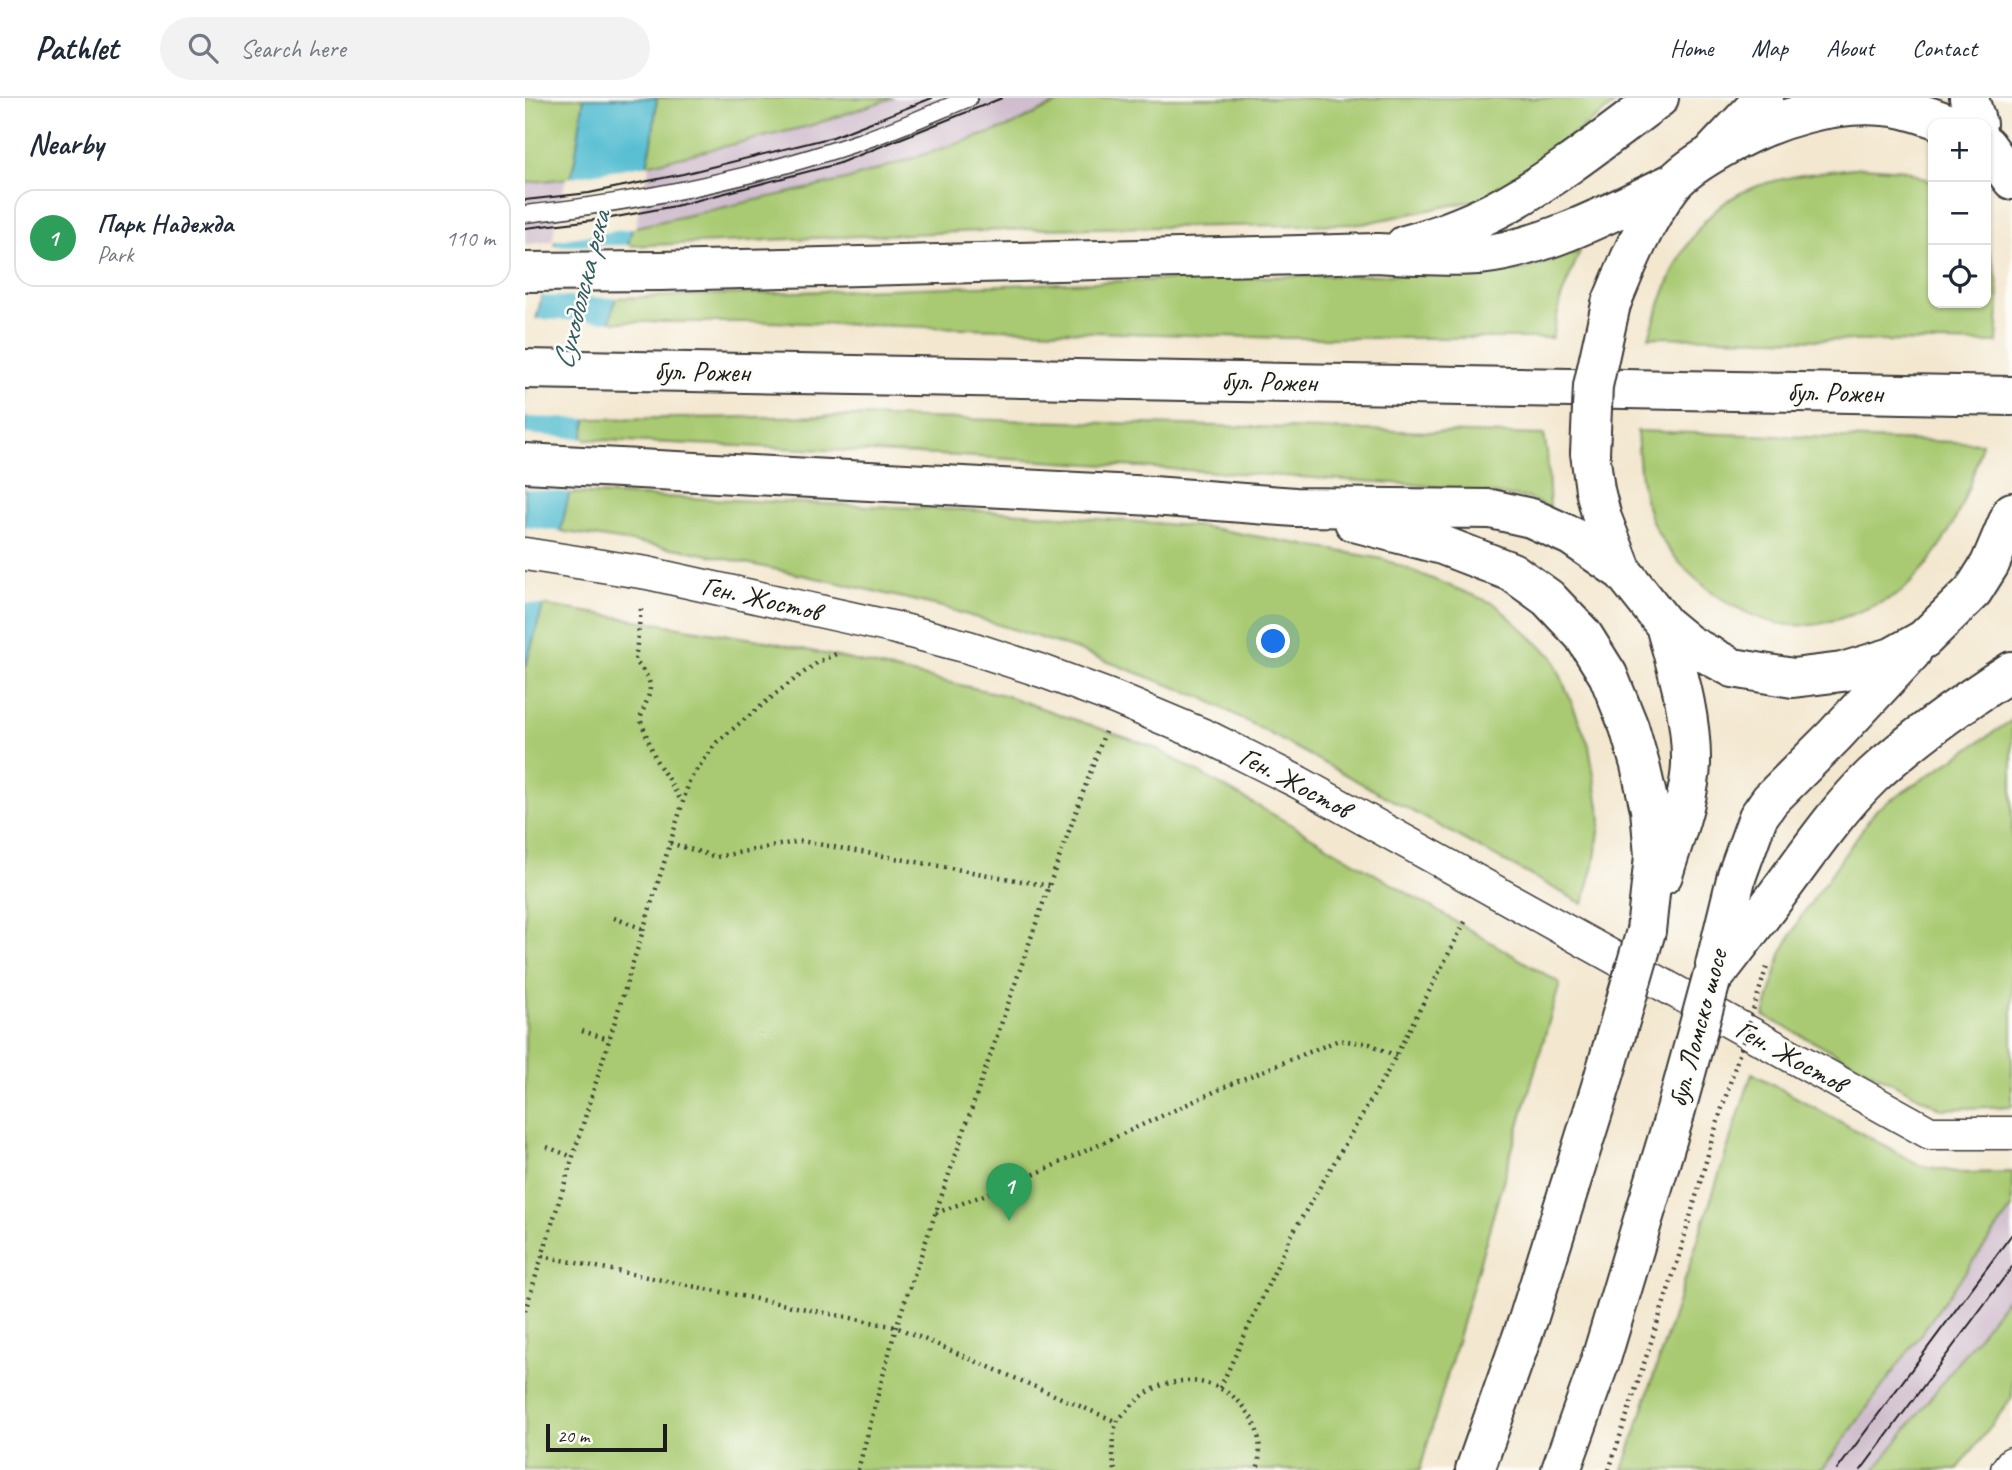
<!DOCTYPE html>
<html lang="en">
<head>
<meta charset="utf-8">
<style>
	:root { --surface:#fff; --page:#f2f2f3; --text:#1f2937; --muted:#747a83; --line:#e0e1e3; --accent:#1a73e8 }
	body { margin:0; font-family:Caveat,sans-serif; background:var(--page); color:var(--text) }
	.controls { position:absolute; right:21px; top:21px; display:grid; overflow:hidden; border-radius:14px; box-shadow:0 2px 5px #0004 }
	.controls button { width:63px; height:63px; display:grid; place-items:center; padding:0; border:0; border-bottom:2px solid var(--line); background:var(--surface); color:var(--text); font:35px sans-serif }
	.scale { position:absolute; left:21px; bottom:18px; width:121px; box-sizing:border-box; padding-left:7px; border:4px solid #1c1c1c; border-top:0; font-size:19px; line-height:24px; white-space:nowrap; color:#1c1c1c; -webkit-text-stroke:5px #fdfcf7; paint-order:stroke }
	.you { position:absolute; left:749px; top:544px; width:24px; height:24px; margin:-18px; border:5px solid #fff; border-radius:50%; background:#1a73e8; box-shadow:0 0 0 10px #1a73e833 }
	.badge { display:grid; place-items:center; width:46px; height:46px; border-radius:50%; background:var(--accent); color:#fff; font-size:23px; font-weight:700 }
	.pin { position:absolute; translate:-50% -58px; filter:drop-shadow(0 2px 4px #0008) }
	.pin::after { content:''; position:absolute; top:37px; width:24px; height:21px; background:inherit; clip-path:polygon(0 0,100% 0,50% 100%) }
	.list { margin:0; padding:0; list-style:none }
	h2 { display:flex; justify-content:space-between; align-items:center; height:91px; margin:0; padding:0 28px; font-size:30px }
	h2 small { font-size:23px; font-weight:400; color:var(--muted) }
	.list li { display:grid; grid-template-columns:46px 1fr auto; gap:21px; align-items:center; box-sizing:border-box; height:98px; margin:0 14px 14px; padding:0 14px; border:2px solid var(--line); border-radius:21px }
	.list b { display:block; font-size:26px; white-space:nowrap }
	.list p { margin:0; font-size:23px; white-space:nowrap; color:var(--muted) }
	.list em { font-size:23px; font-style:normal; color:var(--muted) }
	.icon { flex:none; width:38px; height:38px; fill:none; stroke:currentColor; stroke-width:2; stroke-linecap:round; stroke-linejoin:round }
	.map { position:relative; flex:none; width:1487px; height:1372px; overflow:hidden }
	header { display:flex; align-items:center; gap:42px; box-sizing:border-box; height:98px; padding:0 35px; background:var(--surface); border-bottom:2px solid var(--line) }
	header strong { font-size:33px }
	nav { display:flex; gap:38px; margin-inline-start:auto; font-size:24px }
	.search { width:490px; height:63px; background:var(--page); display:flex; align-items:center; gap:18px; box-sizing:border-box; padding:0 24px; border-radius:38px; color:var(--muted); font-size:26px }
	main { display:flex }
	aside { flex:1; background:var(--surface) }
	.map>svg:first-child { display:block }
	.industrial { fill:#d0bdcd }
	.green { fill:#a9ca72; stroke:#627347; stroke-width:2 }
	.water { fill:#55bdd1; stroke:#386c76; stroke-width:2 }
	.pier { fill:#f3e7cf }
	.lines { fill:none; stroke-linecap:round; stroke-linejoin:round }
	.lane-casing { stroke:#3c3a37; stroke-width:19 }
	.street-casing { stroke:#3c3a37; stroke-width:35 }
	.secondary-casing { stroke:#3c3a37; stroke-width:42 }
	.primary-casing { stroke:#3c3a37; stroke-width:42 }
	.path { stroke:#3c3a37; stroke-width:4.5; stroke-dasharray:2 5; stroke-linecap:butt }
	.lane { stroke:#fff; stroke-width:16 }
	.street { stroke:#fff; stroke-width:32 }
	.secondary { stroke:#fff; stroke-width:38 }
	.primary { stroke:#fff; stroke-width:38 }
	.tram { stroke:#1c1c1c; stroke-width:2 }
	.primary-bridge-casing { stroke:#3c3a37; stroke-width:42; stroke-linecap:butt }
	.path-bridge { stroke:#3c3a37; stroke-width:4.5; stroke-dasharray:2 5; stroke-linecap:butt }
	.primary-bridge { stroke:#fff; stroke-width:38 }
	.labels { text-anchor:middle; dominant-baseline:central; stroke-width:5; stroke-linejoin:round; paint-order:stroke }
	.street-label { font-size:28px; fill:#1c1c1c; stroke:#fdfcf7 }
	.water-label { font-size:30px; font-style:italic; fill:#335c64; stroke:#fdfcf7 }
</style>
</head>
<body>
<header>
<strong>Pathlet</strong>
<div class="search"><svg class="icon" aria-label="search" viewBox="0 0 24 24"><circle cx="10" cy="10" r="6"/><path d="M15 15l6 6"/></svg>Search here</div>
<nav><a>Home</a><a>Map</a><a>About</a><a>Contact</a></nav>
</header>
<main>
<aside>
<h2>Nearby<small></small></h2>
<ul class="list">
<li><span class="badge" style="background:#2e9e5b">1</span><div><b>Парк Надежда</b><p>Park</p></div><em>110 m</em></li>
</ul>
</aside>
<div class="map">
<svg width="1487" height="1372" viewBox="0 0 1487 1372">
	<rect width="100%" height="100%" fill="#fdfcf7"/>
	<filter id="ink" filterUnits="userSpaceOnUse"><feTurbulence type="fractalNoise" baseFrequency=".0143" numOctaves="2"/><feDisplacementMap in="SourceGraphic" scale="14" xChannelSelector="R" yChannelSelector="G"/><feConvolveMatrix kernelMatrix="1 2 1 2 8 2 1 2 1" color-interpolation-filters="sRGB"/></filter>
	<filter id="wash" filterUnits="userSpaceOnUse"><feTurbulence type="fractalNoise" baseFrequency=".00686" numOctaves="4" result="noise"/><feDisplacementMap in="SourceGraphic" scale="28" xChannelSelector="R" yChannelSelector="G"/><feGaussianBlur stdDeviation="1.57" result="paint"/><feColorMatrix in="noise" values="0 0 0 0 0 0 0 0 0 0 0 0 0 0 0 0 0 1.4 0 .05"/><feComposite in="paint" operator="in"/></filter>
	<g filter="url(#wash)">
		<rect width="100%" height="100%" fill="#f3e7cf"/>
		<path class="industrial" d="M368,0H543L483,29L321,82L106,130L0,147V85L45,80L162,58L284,28Z
			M1487,1110V1194L1350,1372H1297Z"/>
		<path class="green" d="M0,0H59L50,62L45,80L0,85Z
			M132,0H368L284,28L122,67L127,44Z
			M543,0H1096L1077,16L961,100L837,126L505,131L102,148L106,130L321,82L483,29Z
			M1337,69L1381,72L1408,85V205H1461V149C1478,178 1474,212 1472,245L1124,239C1141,185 1165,116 1222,92C1258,77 1299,74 1337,69Z
			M1055,153L1036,200L1027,240H759L244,224H85L89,200L723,179L962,175L994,173Z
			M327,318L1019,337L1022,354L1025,410L1003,400L885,386L435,358L56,341L60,321Z
			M1112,333L1457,345C1442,403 1422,452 1377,493C1368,501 1354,505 1343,510C1327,517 1310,523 1293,526C1233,537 1163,486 1134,437C1116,407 1114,367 1112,333Z
			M44,395L484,414L679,429L858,461L970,506L1028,559L1064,647L1076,721L1069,767L1058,806L681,601L544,549L417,509L305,483L160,452L34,433Z
			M18,507L247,544L479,597L628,649L765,726L1035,885L895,1372H0V571Z
			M1487,622V1008L1417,1011L1239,918L1256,856L1277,817L1351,712Z
			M1227,975L1394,1067L1436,1075L1487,1074V1110L1297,1372H1098Z
			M1487,1194V1300L1432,1372H1350Z"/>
		<path class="water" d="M59,0H132L127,44L122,67L18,507L0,571V267L50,62Z"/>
		<path class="pier" d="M125,66L110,130L27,143L41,80Z
			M105,147L93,200L13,198L25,148Z
			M8,221L88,224L64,321L0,319V252Z
			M0,336L60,341L48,395L0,391Z
			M0,429L38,434L21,508L0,505Z"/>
	</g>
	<g filter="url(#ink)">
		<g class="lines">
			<g class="lane-casing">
				<path id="lane" d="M0,116C115,104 230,80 340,42C375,30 410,14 444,0"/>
			</g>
			<g class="street-casing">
				<path id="street" d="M0,456L122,475L367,529L443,549L517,573L590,600L683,639L773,684L1405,1035H1487
					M1482,1372L1487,1365"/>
			</g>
			<g class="secondary-casing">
				<path id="secondary" d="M1444,0L1452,26
					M1190,52L1239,0"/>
			</g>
			<g class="primary-casing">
				<path id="primary" d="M1461,47L1487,82
					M880,147C916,137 952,123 984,105C1037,75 1085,36 1134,0
					M0,174L135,173L852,155C886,157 920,159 954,157C1019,151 1091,112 1149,84
					M1086,206C1103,164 1120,122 1147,87C1158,73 1183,58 1199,49C1247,21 1312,1 1368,9C1388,12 1406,19 1425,26
					M0,271L1487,298
					M1065,355L1070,392L1077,420L1098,474L1140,527L1163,546L1208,570L1268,580L1317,574L1367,559L1399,541L1448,493L1465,466L1487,414
					M0,365L628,398L770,409L966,411L1006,420L1046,438L1098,474
					M829,424L917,447L987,474L1023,500L1058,537L1083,577L1104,629L1115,667L1125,711L1129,758L1121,833
					M1138,777C1148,744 1165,700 1166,666C1167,618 1152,572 1140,527
					M1190,867L1212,777L1233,719L1245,702L1309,638L1387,554
					M1186,883C1210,852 1234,821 1257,790C1286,751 1312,712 1347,678C1390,638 1437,605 1487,573
					M950,1372L1003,1222L1077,985
					M1036,1372L1076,1261L1149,1019"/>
			</g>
			<path class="path" d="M116,511L110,563C133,588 125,592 115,621L131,662L157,704
				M145,745L191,759L276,743L524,788
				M89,820L119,831
				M57,933L84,941
				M22,1049L48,1059
				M411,1115L486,1087L713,983L814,942L845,946L871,958
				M17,1158L371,1229L592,1324
				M0,1213L165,681L192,644L258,590L293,564L311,556
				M695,1290L766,1138L863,973L942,820
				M333,1372L371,1229L524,788L580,634
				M590,1372C587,1358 586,1337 592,1324C594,1320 600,1315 603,1312C655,1249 752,1297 732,1372
				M1084,1372L1152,1165L1186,1046"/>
			<use href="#lane" class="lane"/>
			<use href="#street" class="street"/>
			<use href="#secondary" class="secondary"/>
			<use href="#primary" class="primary"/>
			<path class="tram" d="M0,102L64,95L158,76L308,39L407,0
				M0,130L86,120L150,108L312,66L477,0
				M1312,1372L1487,1136
				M1336,1372L1487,1169"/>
			<g class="primary-bridge-casing">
				<path id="primary-bridge" d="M1065,355L1068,288L1086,206
					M1077,985L1121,833
					M1149,1019L1186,883"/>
			</g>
			<path class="path-bridge" d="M1186,1045L1243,865"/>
			<use href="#primary-bridge" class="primary-bridge"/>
		</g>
	</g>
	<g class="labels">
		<g class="street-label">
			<text transform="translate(177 273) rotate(1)">бул. Рожен</text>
			<text transform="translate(744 283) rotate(1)">бул. Рожен</text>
			<text transform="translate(1310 294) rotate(1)">бул. Рожен</text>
			<text transform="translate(236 500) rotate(13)">Ген. Жостов</text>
			<text transform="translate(770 684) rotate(28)">Ген. Жостов</text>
			<text transform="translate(1172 930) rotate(-75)">бул. Ломско шосе</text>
			<text transform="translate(1266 958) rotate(29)">Ген. Жостов</text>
		</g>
		<g class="water-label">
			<text transform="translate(56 192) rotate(-76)">Суходолска река</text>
		</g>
	</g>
</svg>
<div class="controls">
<button>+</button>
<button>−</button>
<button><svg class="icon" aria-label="locate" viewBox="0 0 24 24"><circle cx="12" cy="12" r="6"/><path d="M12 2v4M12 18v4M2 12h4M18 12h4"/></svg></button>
</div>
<div class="scale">20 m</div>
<div class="you"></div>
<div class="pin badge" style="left:484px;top:1123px;background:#2e9e5b">1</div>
</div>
</main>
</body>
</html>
